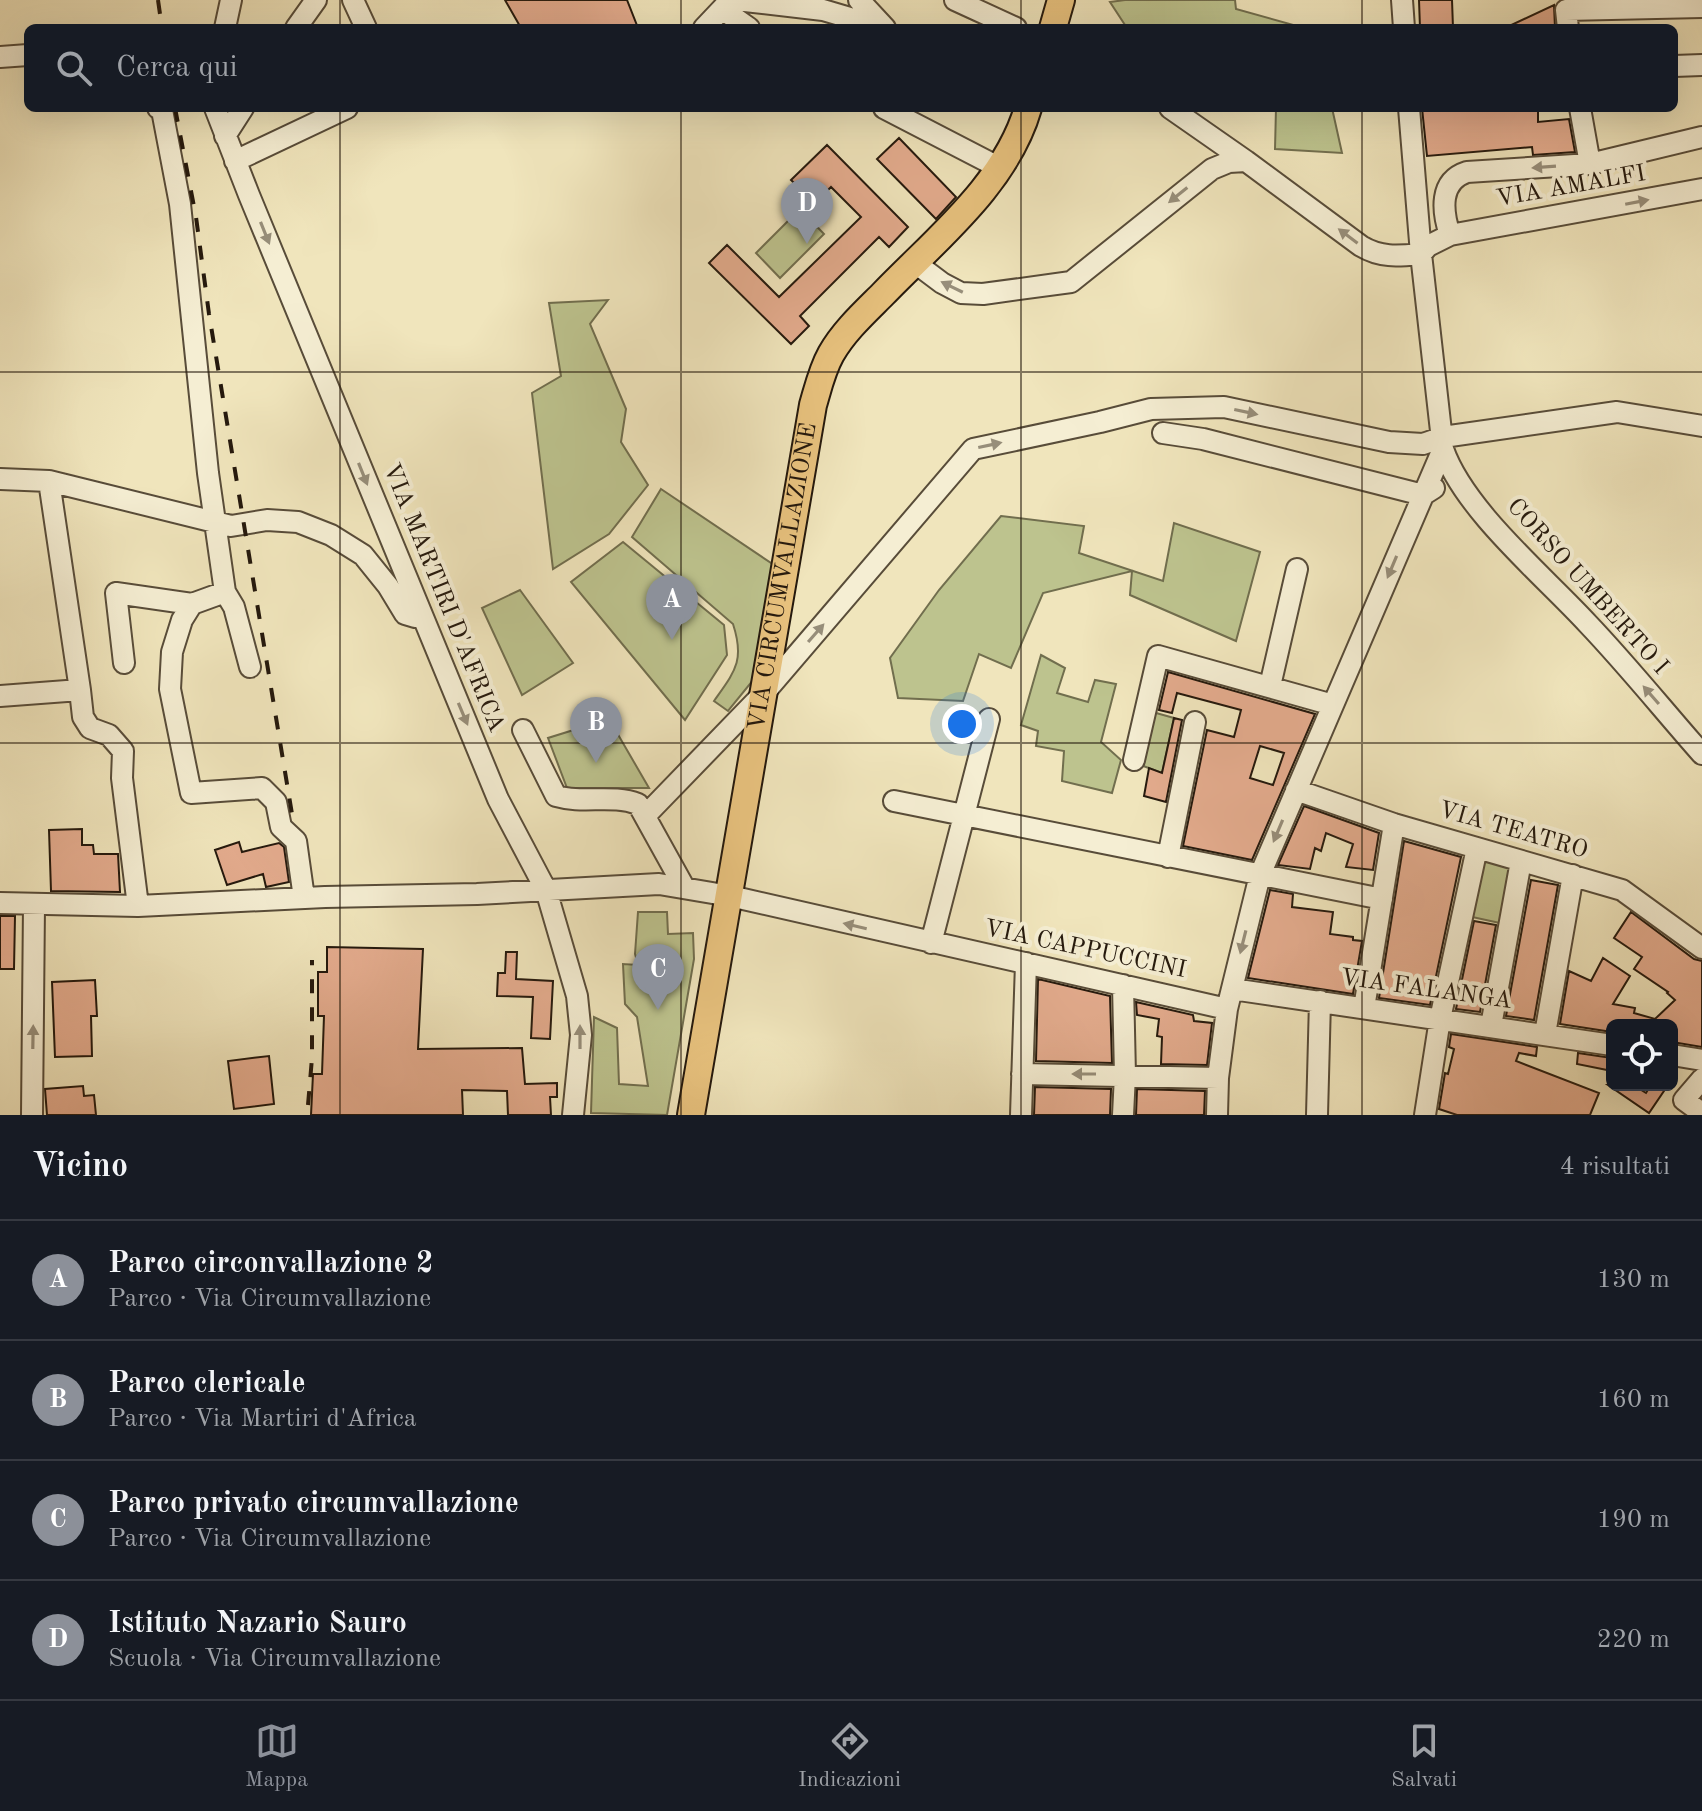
<!DOCTYPE html>
<html lang="it">
<head>
<meta charset="utf-8">
<style>
	:root { --surface:#171b24; --page:#20242c; --text:#f1f3f6; --muted:#9ea1a6; --line:#363941; --accent:#8c9099 }
	body { margin:0; font-family:"Old Standard TT",serif; background:var(--page); color:var(--text) }
	.controls { position:absolute; right:24px; bottom:24px; display:grid; overflow:hidden; border-radius:12px; box-shadow:0 8px 32px #0002 }
	.controls button { width:72px; height:72px; display:grid; place-items:center; padding:0; border:0; border-bottom:2px solid var(--line); background:var(--surface); color:var(--text); font:40px sans-serif }
	.you { position:absolute; left:962px; top:724px; width:28px; height:28px; margin:-20px; border:6px solid #fff; border-radius:50%; background:#1a73e8; box-shadow:0 0 0 12px #1a73e833 }
	.badge { display:grid; place-items:center; width:52px; height:52px; border-radius:50%; background:var(--accent); color:#fff; font-size:26px; font-weight:700 }
	.pin { position:absolute; translate:-50% -66px; filter:drop-shadow(0 2px 4px #0008) }
	.pin::after { content:''; position:absolute; top:42px; width:28px; height:24px; background:inherit; clip-path:polygon(0 0,100% 0,50% 100%) }
	.list { margin:0; padding:0; list-style:none }
	h2 { display:flex; justify-content:space-between; align-items:center; height:104px; margin:0; padding:0 32px; font-size:34px }
	h2 small { font-size:26px; font-weight:400; color:var(--muted) }
	.list li { display:grid; grid-template-columns:52px 1fr auto; gap:24px; align-items:center; box-sizing:border-box; height:120px; padding:0 32px; border-top:2px solid var(--line) }
	.list b { display:block; font-size:30px; white-space:nowrap }
	.list p { margin:0; font-size:26px; white-space:nowrap; color:var(--muted) }
	.list em { font-size:26px; font-style:normal; color:var(--muted) }
	.icon { flex:none; width:44px; height:44px; fill:none; stroke:currentColor; stroke-width:2; stroke-linecap:round; stroke-linejoin:round }
	.map { position:relative; flex:none; width:1702px; height:1115px; overflow:hidden }
	.search { position:absolute; background:var(--surface); box-shadow:0 8px 32px #0002; left:24px; right:24px; top:24px; height:88px; display:flex; align-items:center; gap:20px; box-sizing:border-box; padding:0 28px; border-radius:12px; color:var(--muted); font-size:30px }
	.sheet { height:584px; background:var(--surface) }
	nav { display:flex; justify-content:space-around; align-items:center; box-sizing:border-box; height:112px; border-top:2px solid var(--line); background:var(--surface); font-size:22px; color:var(--muted) }
	nav a { display:grid; justify-items:center; gap:4px }
	nav .on { color:var(--accent) }
	.map>svg:first-child { display:block }
	.green { fill:#bdc38e; stroke:#716e4e; stroke-width:2 }
	.building { fill:#e3ab8d; stroke:#25190d; stroke-width:2; fill-rule:evenodd }
	.lines { fill:none; stroke-linecap:round; stroke-linejoin:round }
	.minor-casing { stroke:#584c39; stroke-width:24 }
	.major-casing { stroke:#25190d; stroke-width:30 }
	.minor { stroke:#f5eed3; stroke-width:20 }
	.major { stroke:#e8c27e; stroke-width:26 }
	.rail { stroke:#25190d; stroke-width:4; stroke-dasharray:14 14; stroke-linecap:butt }
	.oneway { fill:#978e7a }
	.grid { fill:none; stroke:#25190d; stroke-width:2; stroke-opacity:0.55 }
	.labels { text-anchor:middle; dominant-baseline:central; stroke-width:8; stroke-linejoin:round; paint-order:stroke }
	.street-label { font-size:24px; fill:#25190d; stroke:#f5eed3 }
</style>
</head>
<body>
<div class="map">
<svg width="1702" height="1115" viewBox="0 0 1702 1115">
	<rect width="100%" height="100%" fill="#f0e5bc"/>
	<filter id="stains"><feTurbulence type="fractalNoise" baseFrequency=".0025" numOctaves="4"/><feColorMatrix values="0 0 0 0 .2 0 0 0 0 .09 0 0 0 0 .02 0 0 0 .5 -.17"/></filter>
	<radialGradient id="worn" r=".72"><stop offset=".6" stop-color="#630" stop-opacity="0"/><stop offset="1" stop-color="#630" stop-opacity=".3"/></radialGradient>
	<path class="green" d="M1125,0H1235L1236,9L1304,28H1226L1225,25L1203,28H1127L1110,2Z
		M1276,108H1332L1342,153L1275,149Z
		M800,209L824,234L780,278L756,253Z
		M608,300L590,324L626,409L621,442L648,485L609,534L553,569L532,393L561,376L549,303Z
		M661,489L774,565L754,679L728,711L714,701C735,671 745,661 733,624L632,537Z
		M1001,516L1084,526L1079,553L1163,581L1174,523L1260,552L1236,641L1130,595L1132,571L1043,593L1011,668L979,654L963,701L898,698L890,658L939,590Z
		M623,542L724,625L727,655L685,720L571,582Z
		M520,590L573,663L522,695L482,608Z
		M1041,655L1065,668L1057,693L1088,702L1095,680L1116,684L1101,742L1121,760L1112,793L1062,781L1064,751L1036,746L1038,731L1021,725Z
		M1149,711L1174,718L1162,773L1138,764Z
		M609,719L649,788H567L548,738Z
		M1477,848L1521,861L1509,925L1463,915Z
		M638,912H667L668,934L693,933L694,959L667,1115L591,1113L594,1017L617,1028L619,1084L648,1086L637,1017L625,1004L623,964L638,965L635,954Z"/>
	<path class="building" d="M505,0H627L638,28H521Z
		M1419,0H1452L1453,28H1420Z
		M1554,5L1555,28H1505Z
		M1422,108H1538V122L1569,119L1575,152L1533,155L1532,147L1427,156Z
		M899,138L956,197L936,219L877,159Z
		M827,145L908,227L889,247L879,237L800,316L809,326L791,344L709,263L727,245L779,297L861,217L831,187L815,203L791,180Z
		M1168,672L1315,714L1252,860L1183,846L1207,730L1234,737L1241,710L1177,693L1172,713L1159,710ZM1260,746L1284,753L1273,785L1250,778Z
		M1174,718L1182,720L1166,802L1144,796L1149,768L1162,773Z
		M1304,806L1379,833L1373,870L1346,867L1353,844L1326,833L1321,851L1315,848L1310,869L1278,865Z
		M82,829V845H93L94,854H118L120,892L51,891L49,830Z
		M1404,841L1461,857L1430,1005L1379,998Z
		M239,842L242,852L279,843L284,847L289,882L266,887L263,874L227,885L215,850Z
		M1531,880L1558,885L1534,1020L1506,1016Z
		M1270,890L1293,894L1292,907L1333,912L1330,934L1353,937V940L1362,941L1353,994L1248,978Z
		M1631,912L1694,959L1702,961V1047L1672,1042V1025H1612V1032L1560,1024L1569,971L1591,981L1603,958L1630,976L1613,1004L1635,1008L1634,1013L1655,1019L1675,1000L1667,993L1668,992L1634,969L1642,957L1614,938Z
		M0,916H15L14,969H0Z
		M1474,921L1496,925L1480,1012L1456,1009Z
		M327,947L423,949L418,1049L522,1048L525,1084L557,1083V1097H550L551,1115H508L507,1091L462,1090L463,1115H311L313,1074H322L324,1016H318V972H327Z
		M506,952H517L516,979L553,981L550,1039L531,1038L533,997L497,996L498,973H505Z
		M1038,979L1110,996L1112,1063L1036,1061Z
		M95,980L97,1016H91L92,1056L55,1057L52,982Z
		M1136,1002L1193,1015L1194,1021L1212,1023L1207,1065L1161,1064L1162,1037L1157,1036L1159,1019L1137,1015Z
		M1451,1034L1537,1047L1536,1056L1519,1053L1516,1061L1599,1093L1590,1115H1457L1439,1109L1445,1073L1448,1074L1454,1049L1449,1047Z
		M1578,1053L1612,1058V1071L1577,1064Z
		M269,1056L274,1104L234,1109L228,1061Z
		M1608,1085H1633L1646,1093L1651,1085H1668L1649,1113Z
		M83,1086L84,1096L94,1095L96,1115H47L45,1089Z
		M1035,1087L1111,1089L1110,1115H1034Z
		M1137,1089L1205,1091L1204,1115H1136Z"/>
	<g class="lines">
		<g class="minor-casing">
			<path id="minor" d="M353,0L366,28
				M859,0L885,28
				M955,0L1016,28
				M1402,0L1404,28
				M722,9L728,2L736,0L823,10L884,28
				M225,28L231,0
				M296,28L316,0
				M704,28L722,9L749,28
				M1568,28L1566,10L1702,7
				M0,57L28,55
				M1674,66L1702,65
				M158,108L162,110L180,204L208,473L225,592L234,607L250,667
				M215,108L249,195L498,799L546,890L577,996L581,1035L573,1115
				M884,108L998,167
				M1170,108L1246,161L1361,246C1381,258 1398,256 1421,254
				M1409,108L1421,254L1443,449C1464,510 1544,576 1588,624C1628,666 1664,711 1702,754
				M1580,108L1590,164
				M225,136L243,108
				M235,161L347,108
				M1450,235C1442,211 1439,181 1467,172L1590,164L1702,137
				M1421,254L1428,246L1450,235L1702,189
				M914,262L942,283L961,293L983,294L1071,282L1212,169L1229,162L1246,161
				M1163,433L1203,439L1423,495L1434,488
				M0,479L49,481L231,526L267,520L298,522L331,535L363,555L388,586L405,614L415,617L422,615
				M49,481L80,690
				M225,592L192,604L182,620L172,652L170,689L191,793L262,788L276,802L281,827L296,841L304,898
				M124,663L116,593L192,604
				M1270,686L1297,569
				M0,696L80,690L83,717L90,728L109,735L123,751L122,778L138,906
				M523,730L556,796C583,804 612,794 638,804L684,887
				M1134,760L1158,656L1333,705
				M1296,790L1394,824L1622,890L1702,948
				M894,801L1382,899
				M645,816L765,692L973,449L1100,422L1151,409L1224,407L1389,442L1423,444L1443,437L1617,412L1702,426
				M1168,857L1195,722
				M0,903L138,906L325,897L477,894L659,884L730,896L1227,1009
				M931,943L989,719
				M1123,985L1125,1075L1123,1115
				M1232,989L1612,1045
				M1364,1008L1394,824
				M1491,1026L1521,861
				M1545,1034L1573,875
				M1672,1055L1702,1060
				M1022,1074L1218,1078
				M1702,1079L1684,1100L1702,1113
				M32,1115L34,905
				M1021,1115L1026,963
				M1217,1115L1218,1078L1227,1009L1260,875L1443,449
				M1317,1115L1320,1001
				M1425,1115L1440,1019L1477,848"/>
		</g>
		<g class="major-casing">
			<g id="major">
				<path d="M1053,28L1061,0"/>
				<path id="s1" d="M691,1115L813,405C818,388 822,370 831,354C844,331 865,312 883,294C936,239 1006,184 1028,108"/>
			</g>
		</g>
		<use href="#minor" class="minor"/>
		<use href="#major" class="major"/>
		<path class="rail" d="M158,0L162,28
			M175,108L196,217L209,314L294,826
			M308,1105L312,1058V960"/>
	</g>
	<defs><path id="oneway-solid" d="M-6-.8H1V-3.2L6.5 0L1 3.2V.8H-6Z" transform="scale(2)"/></defs>
	<g class="oneway">
		<use href="#oneway-solid" transform="translate(1544 167) rotate(176)"/>
		<use href="#oneway-solid" transform="translate(1178 195) rotate(141)"/>
		<use href="#oneway-solid" transform="translate(1637 202) rotate(-11)"/>
		<use href="#oneway-solid" transform="translate(265 233) rotate(68)"/>
		<use href="#oneway-solid" transform="translate(1348 236) rotate(-143)"/>
		<use href="#oneway-solid" transform="translate(952 287) rotate(-154)"/>
		<use href="#oneway-solid" transform="translate(1246 412) rotate(12)"/>
		<use href="#oneway-solid" transform="translate(990 445) rotate(-12)"/>
		<use href="#oneway-solid" transform="translate(363 474) rotate(68)"/>
		<use href="#oneway-solid" transform="translate(1392 567) rotate(113)"/>
		<use href="#oneway-solid" transform="translate(816 633) rotate(-49)"/>
		<use href="#oneway-solid" transform="translate(1651 695) rotate(-131)"/>
		<use href="#oneway-solid" transform="translate(463 714) rotate(67)"/>
		<use href="#oneway-solid" transform="translate(1278 831) rotate(113)"/>
		<use href="#oneway-solid" transform="translate(855 926) rotate(-167)"/>
		<use href="#oneway-solid" transform="translate(1243 942) rotate(104)"/>
		<use href="#oneway-solid" transform="translate(33 1037) rotate(-89)"/>
		<use href="#oneway-solid" transform="translate(580 1037) rotate(-90)"/>
		<use href="#oneway-solid" transform="translate(1084 1074) rotate(-180)"/>
	</g>
	<path class="grid" d="M340,0V28M681,0V28M1021,0V28M1362,0V28M340,108V1115M681,108V1115M1021,108V1115M1362,108V1115M0,372H1702M0,743H1702"/>
	<g class="labels">
		<g class="street-label">
			<text transform="translate(1571 187) rotate(-10)">VIA AMALFI</text>
			<text stroke="none"><textPath href="#s1" startOffset="546">VIA CIRCUMVALLAZIONE</textPath></text>
			<text transform="translate(1587 587) rotate(48)">CORSO UMBERTO I</text>
			<text transform="translate(443 598) rotate(68)">VIA MARTIRI D'AFRICA</text>
			<text transform="translate(1513 831) rotate(16)">VIA TEATRO</text>
			<text transform="translate(1085 950) rotate(12)">VIA CAPPUCCINI</text>
			<text transform="translate(1426 990) rotate(8)">VIA FALANGA</text>
		</g>
	</g>
	<rect width="100%" height="100%" filter="url(#stains)"/>
	<rect width="100%" height="100%" fill="url(#worn)"/>
</svg>
<div class="controls">
<button><svg class="icon" aria-label="locate" viewBox="0 0 24 24"><circle cx="12" cy="12" r="6"/><path d="M12 2v4M12 18v4M2 12h4M18 12h4"/></svg></button>
</div>
<div class="you"></div>
<div class="pin badge" style="left:672px;top:640px">A</div>
<div class="pin badge" style="left:596px;top:763px">B</div>
<div class="pin badge" style="left:658px;top:1010px">C</div>
<div class="pin badge" style="left:807px;top:244px">D</div>
<div class="search"><svg class="icon" aria-label="search" viewBox="0 0 24 24"><circle cx="10" cy="10" r="6"/><path d="M15 15l6 6"/></svg>Cerca qui</div>
</div>
<section class="sheet">
<h2>Vicino<small>4 risultati</small></h2>
<ul class="list">
<li><span class="badge">A</span><div><b>Parco circonvallazione 2</b><p>Parco · Via Circumvallazione</p></div><em>130 m</em></li>
<li><span class="badge">B</span><div><b>Parco clericale</b><p>Parco · Via Martiri d'Africa</p></div><em>160 m</em></li>
<li><span class="badge">C</span><div><b>Parco privato circumvallazione</b><p>Parco · Via Circumvallazione</p></div><em>190 m</em></li>
<li><span class="badge">D</span><div><b>Istituto Nazario Sauro</b><p>Scuola · Via Circumvallazione</p></div><em>220 m</em></li>
</ul>
</section>
<nav>
<a class="on"><svg class="icon" aria-label="map" viewBox="0 0 24 24"><path d="M3 6l6-2 6 2 6-2v14l-6 2-6-2-6 2zM9 4v14M15 6v14"/></svg>Mappa</a>
<a><svg class="icon" aria-label="directions" viewBox="0 0 24 24"><path d="M12 3l9 9-9 9-9-9zM9 14v-3h6M13 9l2 2-2 2"/></svg>Indicazioni</a>
<a><svg class="icon" aria-label="saved" viewBox="0 0 24 24"><path d="M7 4h10v16l-5-4-5 4z"/></svg>Salvati</a>
</nav>
</body>
</html>
